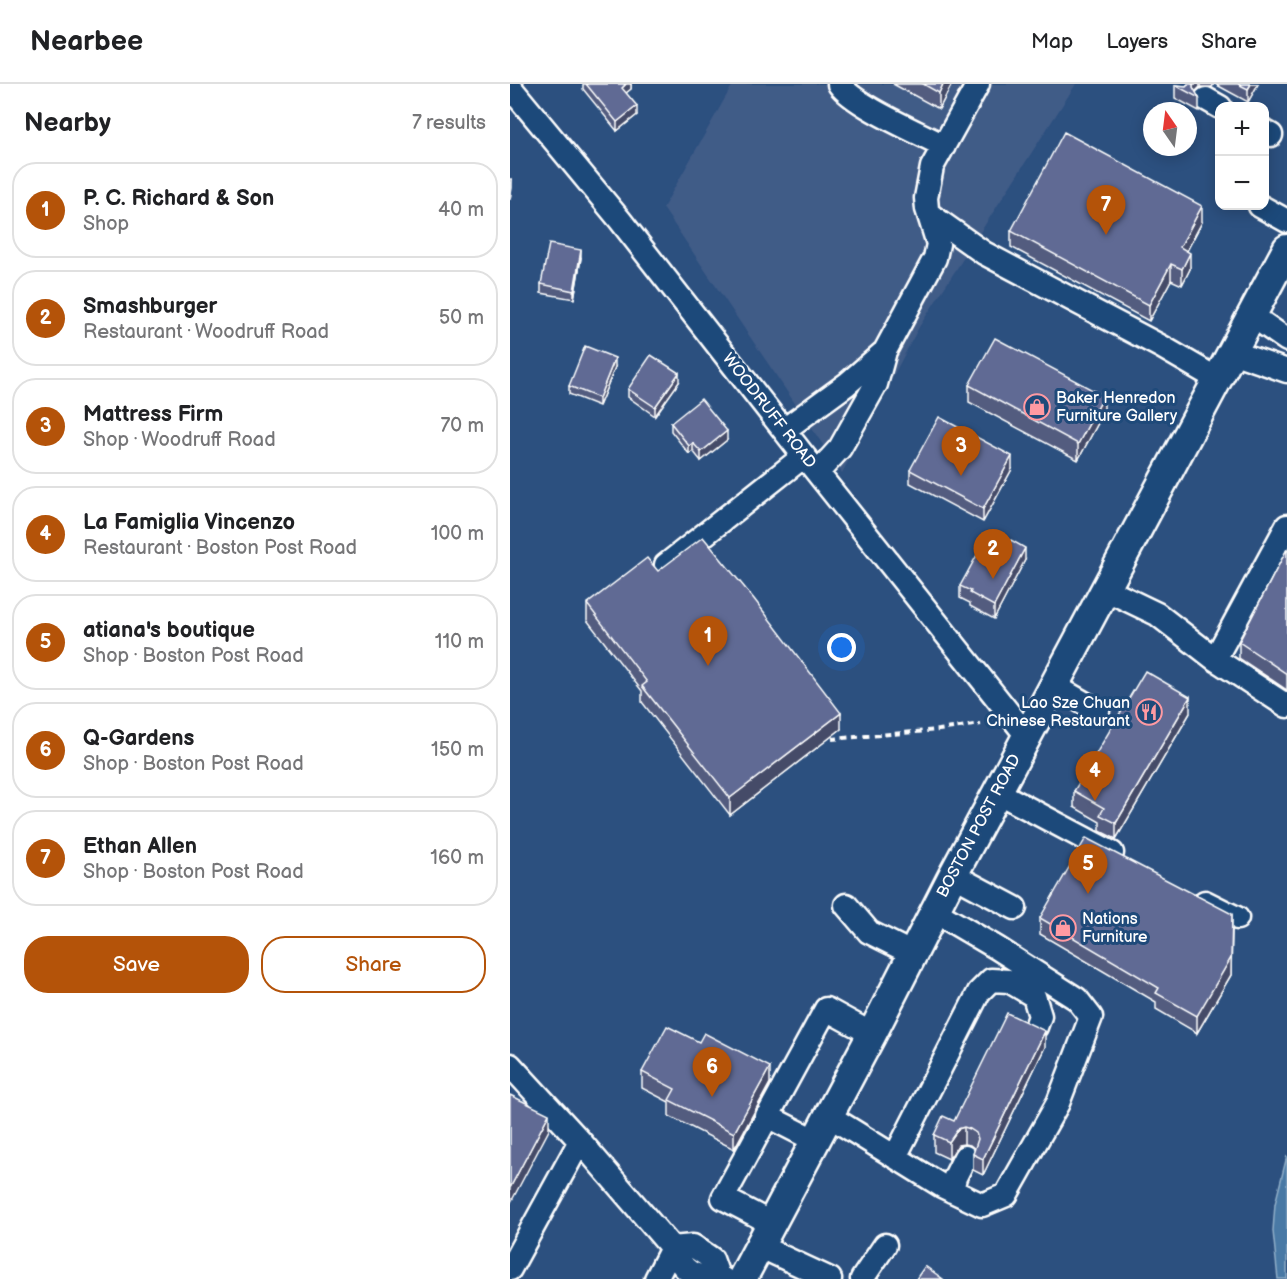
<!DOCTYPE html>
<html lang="en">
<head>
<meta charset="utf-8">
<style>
	:root { --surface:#fff; --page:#f6f6f6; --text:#202124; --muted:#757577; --line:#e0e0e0; --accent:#b45309 }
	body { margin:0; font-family:"Balsamiq Sans",sans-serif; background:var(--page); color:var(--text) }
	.controls { position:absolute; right:18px; top:18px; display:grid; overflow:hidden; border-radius:12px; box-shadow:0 3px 15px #0003 }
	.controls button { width:54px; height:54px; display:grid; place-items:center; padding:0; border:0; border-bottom:2px solid var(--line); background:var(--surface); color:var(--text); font:30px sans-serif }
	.compass { position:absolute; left:633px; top:18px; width:54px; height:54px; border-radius:50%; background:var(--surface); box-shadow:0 3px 15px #0003; rotate:346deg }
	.you { position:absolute; left:332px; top:564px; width:21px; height:21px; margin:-15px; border:4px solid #fff; border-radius:50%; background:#1a73e8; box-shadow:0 0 0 9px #1a73e833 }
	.badge { display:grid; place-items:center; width:39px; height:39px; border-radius:50%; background:var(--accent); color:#fff; font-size:20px; font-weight:700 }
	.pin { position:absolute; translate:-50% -50px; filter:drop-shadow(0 2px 3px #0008) }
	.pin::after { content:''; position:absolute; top:32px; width:21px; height:18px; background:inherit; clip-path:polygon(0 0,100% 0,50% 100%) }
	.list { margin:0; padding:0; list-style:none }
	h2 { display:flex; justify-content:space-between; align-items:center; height:78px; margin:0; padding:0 24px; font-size:26px }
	h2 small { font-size:20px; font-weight:400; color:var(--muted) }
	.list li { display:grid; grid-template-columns:39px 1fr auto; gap:18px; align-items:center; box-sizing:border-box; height:96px; margin:0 12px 12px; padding:0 12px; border:2px solid var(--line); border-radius:24px }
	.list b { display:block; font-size:22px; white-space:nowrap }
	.list p { margin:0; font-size:20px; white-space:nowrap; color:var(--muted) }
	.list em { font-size:20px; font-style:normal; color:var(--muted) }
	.actions { display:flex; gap:12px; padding:18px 24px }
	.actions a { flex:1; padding:14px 0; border:2px solid var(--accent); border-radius:24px; text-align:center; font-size:21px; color:var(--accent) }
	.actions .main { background:var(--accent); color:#fff }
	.map { position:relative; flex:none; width:777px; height:1195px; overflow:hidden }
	header { display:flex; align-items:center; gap:36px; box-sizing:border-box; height:84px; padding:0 30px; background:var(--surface); border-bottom:2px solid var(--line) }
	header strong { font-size:28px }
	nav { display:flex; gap:33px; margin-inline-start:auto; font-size:21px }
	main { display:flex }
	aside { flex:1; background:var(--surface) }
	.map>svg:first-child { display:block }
	.built { fill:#405b87 }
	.water { fill:#4879a5; stroke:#91afc9; stroke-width:1.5 }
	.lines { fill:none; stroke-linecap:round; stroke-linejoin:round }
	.minor-casing { stroke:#fff; stroke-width:27 }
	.major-casing { stroke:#fff; stroke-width:33 }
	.path { stroke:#fff; stroke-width:4; stroke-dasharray:6 4.5; stroke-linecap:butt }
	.minor { stroke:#1f4a7a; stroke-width:22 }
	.major { stroke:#1f4a7a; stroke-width:28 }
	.wall { fill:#535c7f; stroke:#fff; stroke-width:1.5 }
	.shaded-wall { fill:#444b68; stroke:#fff; stroke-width:1.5 }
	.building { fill:#616b94; stroke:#fff; stroke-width:1.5 }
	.labels { text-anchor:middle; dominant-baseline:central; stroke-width:6; stroke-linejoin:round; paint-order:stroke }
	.poi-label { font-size:16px; fill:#fff; stroke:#1f4a7a; text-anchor:start }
	.street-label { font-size:16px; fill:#fff; stroke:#1f4a7a }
</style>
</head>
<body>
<header>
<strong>Nearbee</strong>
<nav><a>Map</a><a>Layers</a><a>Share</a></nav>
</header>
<main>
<aside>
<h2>Nearby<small>7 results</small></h2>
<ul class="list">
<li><span class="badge">1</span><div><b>P. C. Richard &amp; Son</b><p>Shop</p></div><em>40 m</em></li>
<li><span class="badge">2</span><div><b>Smashburger</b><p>Restaurant · Woodruff Road</p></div><em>50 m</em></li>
<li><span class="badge">3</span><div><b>Mattress Firm</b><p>Shop · Woodruff Road</p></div><em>70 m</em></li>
<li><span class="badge">4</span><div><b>La Famiglia Vincenzo</b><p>Restaurant · Boston Post Road</p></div><em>100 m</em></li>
<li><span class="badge">5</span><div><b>atiana's boutique</b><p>Shop · Boston Post Road</p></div><em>110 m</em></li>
<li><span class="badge">6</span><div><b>Q-Gardens</b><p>Shop · Boston Post Road</p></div><em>150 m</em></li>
<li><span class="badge">7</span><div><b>Ethan Allen</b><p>Shop · Boston Post Road</p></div><em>160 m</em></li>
</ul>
<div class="actions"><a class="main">Save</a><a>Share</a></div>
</aside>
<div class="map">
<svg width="777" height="1195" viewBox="0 0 777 1195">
	<rect width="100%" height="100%" fill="#2c507f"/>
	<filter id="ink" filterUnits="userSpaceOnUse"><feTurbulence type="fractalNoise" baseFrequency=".0167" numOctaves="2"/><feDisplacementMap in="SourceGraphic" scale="12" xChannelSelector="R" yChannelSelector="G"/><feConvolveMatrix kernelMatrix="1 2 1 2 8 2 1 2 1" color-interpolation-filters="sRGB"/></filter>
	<g filter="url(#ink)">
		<path class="built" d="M223,0H566L409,243L332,389L153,124Z"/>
		<path class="water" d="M777,1072V1195H768L763,1147L765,1120Z"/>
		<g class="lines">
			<g class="minor-casing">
				<path id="minor" d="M329,0C345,22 408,48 434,62
					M0,3L110,136L294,372L517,652
					M696,15L710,23
					M754,47L761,51
					M750,122L777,137
					M419,130L474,169L652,263L707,295
					M741,231L777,256
					M722,268L777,287
					M274,346L337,300L375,267
					M308,388L330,364L366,300L375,267L425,174L428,160L417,125L416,114L422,83L468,0
					M156,481L294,372
					M595,505L647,530L705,575L777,622
					M705,575L777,442
					M543,601L588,627
					M487,708L602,769
					M443,791L505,824
					M695,818L727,834
					M336,821L359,848L401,869
					M0,981L70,1057L162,1164L146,1195
					M257,1032L306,1057
					M319,1032L432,1102L472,1121L496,1111L548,1019L581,933L567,915L487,864L424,827
					M385,1073L469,908L481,896L499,897L524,912L530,932L526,943
					M442,1107L445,1093L455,1073
					M261,1139L213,1114L316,925L362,950
					M249,1162L320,1195
					M0,1185L70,1057
					M208,1192C181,1195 173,1186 162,1164L183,1162L202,1175L208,1192L213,1195
					M352,1195L375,1161"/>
			</g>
			<g class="major-casing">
				<path id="major" d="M232,1195L362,950L443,791L777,165"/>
			</g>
			<path class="path" d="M322,655L429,646L471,640"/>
			<use href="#minor" class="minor"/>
			<use href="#major" class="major"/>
		</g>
		<path class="wall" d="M73,0H121V5L116,9L127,31L107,47L73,5Z
			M383,0H442L429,25Z
			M678,0H704L702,3H690L685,8L689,14V27L665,14V1L676,2Z
			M705,0H748L738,18Z
			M692,138L677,167L680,185L672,201L661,196L639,237L501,163V147Z
			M71,174L64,215L31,209V200Z
			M105,283L89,322L59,310V302Z
			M169,298L145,332L118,313V305Z
			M459,301L594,328L568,376L459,318Z
			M161,339L217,356L191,377L183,367L179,370L161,347Z
			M502,385L473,438L400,399V386Z
			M777,465V606L729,574V558Z
			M515,476L484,535L460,522V519L450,514V502Z
			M148,487L331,645L220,731L132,618V607L77,536V520Z
			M680,629L606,755L590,747V738L564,723V707Z
			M530,834L722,846L721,891L687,949L646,925V918L530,850Z
			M535,963L473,1091L463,1086V1070L465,1065L460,1061L454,1060L448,1061L439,1075L424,1068V1051L444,1037Z
			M132,988L260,999L224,1065L159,1032V1018L132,1004Z"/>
		<path class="shaded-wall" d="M116,0H121V5L112,12V4Z
			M433,0H442L429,25V9Z
			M683,0H690V3L684,9L683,3Z
			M741,0H748L738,18V5Z
			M127,22V31L107,47V38Z
			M2,95V104L0,116V108Z
			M692,122V138L670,179V163Z
			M71,166V174L64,215V207Z
			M680,169V185L672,201V185Z
			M661,180V196L639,237V221Z
			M105,274V283L89,322V314Z
			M169,289V298L145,332V323Z
			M594,312V328L568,376V360Z
			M217,347V356L191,377V368Z
			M183,359V367L179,370V362Z
			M502,372V385L473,438V425Z
			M515,464V476L484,535V522Z
			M680,613V629L606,755V739Z
			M331,629V645L220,731V714Z
			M722,830L721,891L687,949V932Z
			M535,947V963L473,1091V1075Z
			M260,983V999L224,1065V1049Z
			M39,1030V1046L0,1120V1104Z
			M454,1043V1060L448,1061L439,1075V1058L448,1045Z"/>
		<path class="building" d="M76,0H116L112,4L127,22L107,38Z
			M413,0H433L429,9Z
			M678,0H683V3L689,14L665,1L676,2Z
			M728,0H741L738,5Z
			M554,48L692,122L670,163L680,169L672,185L661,180L639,221L501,147Z
			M0,95H2L0,108Z
			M39,160L71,166L64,207L31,200Z
			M485,254L594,312L568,360L459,301Z
			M75,262L105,274L89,314L59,302Z
			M141,271L169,289L145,323L118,305Z
			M191,315L217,347L191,368L183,359L179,362L161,339Z
			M429,333L502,372L473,425L400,386Z
			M478,451L498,462L501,456L515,464L484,522L460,509L461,507L450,502Z
			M193,453L244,515L331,629L220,714L132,602L137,598L77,520L137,474L148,487Z
			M777,465V590L729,558Z
			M635,587L680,613L606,739L590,731L594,724L564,707Z
			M576,754L722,830L721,874L687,932L646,909L649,904L530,834Z
			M497,929L535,947L473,1075L463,1070L468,1055L466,1049L460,1045L454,1043L448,1045L439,1058L424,1051L433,1032L444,1037Z
			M157,942L189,958L194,949L260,983L224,1049L159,1016L165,1005L132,988Z
			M0,1011L39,1030L0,1104Z
			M415,1182L433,1195H406Z"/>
	</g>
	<defs>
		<g id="shop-ring" transform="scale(1.35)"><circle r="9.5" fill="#1f4a7a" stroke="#ff9aa2" stroke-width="1.5"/><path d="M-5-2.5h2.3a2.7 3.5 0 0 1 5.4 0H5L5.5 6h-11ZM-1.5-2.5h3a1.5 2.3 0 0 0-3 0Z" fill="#ff9aa2"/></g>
		<g id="restaurant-ring" transform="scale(1.35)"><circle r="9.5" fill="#1f4a7a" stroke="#ff9aa2" stroke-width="1.5"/><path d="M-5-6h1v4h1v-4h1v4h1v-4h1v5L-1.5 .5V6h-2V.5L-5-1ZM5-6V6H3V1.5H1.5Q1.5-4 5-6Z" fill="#ff9aa2"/></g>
	</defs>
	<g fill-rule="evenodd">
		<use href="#shop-ring" x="527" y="323"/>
		<use href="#restaurant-ring" x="639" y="628"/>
		<use href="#shop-ring" x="553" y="844"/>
	</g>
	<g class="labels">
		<g class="poi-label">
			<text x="546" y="314">Baker Henredon<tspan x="546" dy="18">Furniture Gallery</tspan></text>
			<text x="620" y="619" text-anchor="end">Lao Sze Chuan<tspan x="620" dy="18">Chinese Restaurant</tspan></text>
			<text x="572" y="835">Nations<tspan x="572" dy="18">Furniture</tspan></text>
		</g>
		<g class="street-label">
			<text transform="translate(259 327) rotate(52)">WOODRUFF ROAD</text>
			<text transform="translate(469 742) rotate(-62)">BOSTON POST ROAD</text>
		</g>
	</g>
</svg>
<div class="controls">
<button>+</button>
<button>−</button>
</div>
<svg class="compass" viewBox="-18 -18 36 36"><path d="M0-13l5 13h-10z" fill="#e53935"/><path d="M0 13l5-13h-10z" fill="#757577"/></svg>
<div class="you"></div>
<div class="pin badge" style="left:198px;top:582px">1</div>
<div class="pin badge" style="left:483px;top:495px">2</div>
<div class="pin badge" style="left:451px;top:392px">3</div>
<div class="pin badge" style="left:585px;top:717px">4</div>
<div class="pin badge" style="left:578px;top:810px">5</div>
<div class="pin badge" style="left:202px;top:1013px">6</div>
<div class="pin badge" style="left:596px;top:151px">7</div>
</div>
</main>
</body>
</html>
